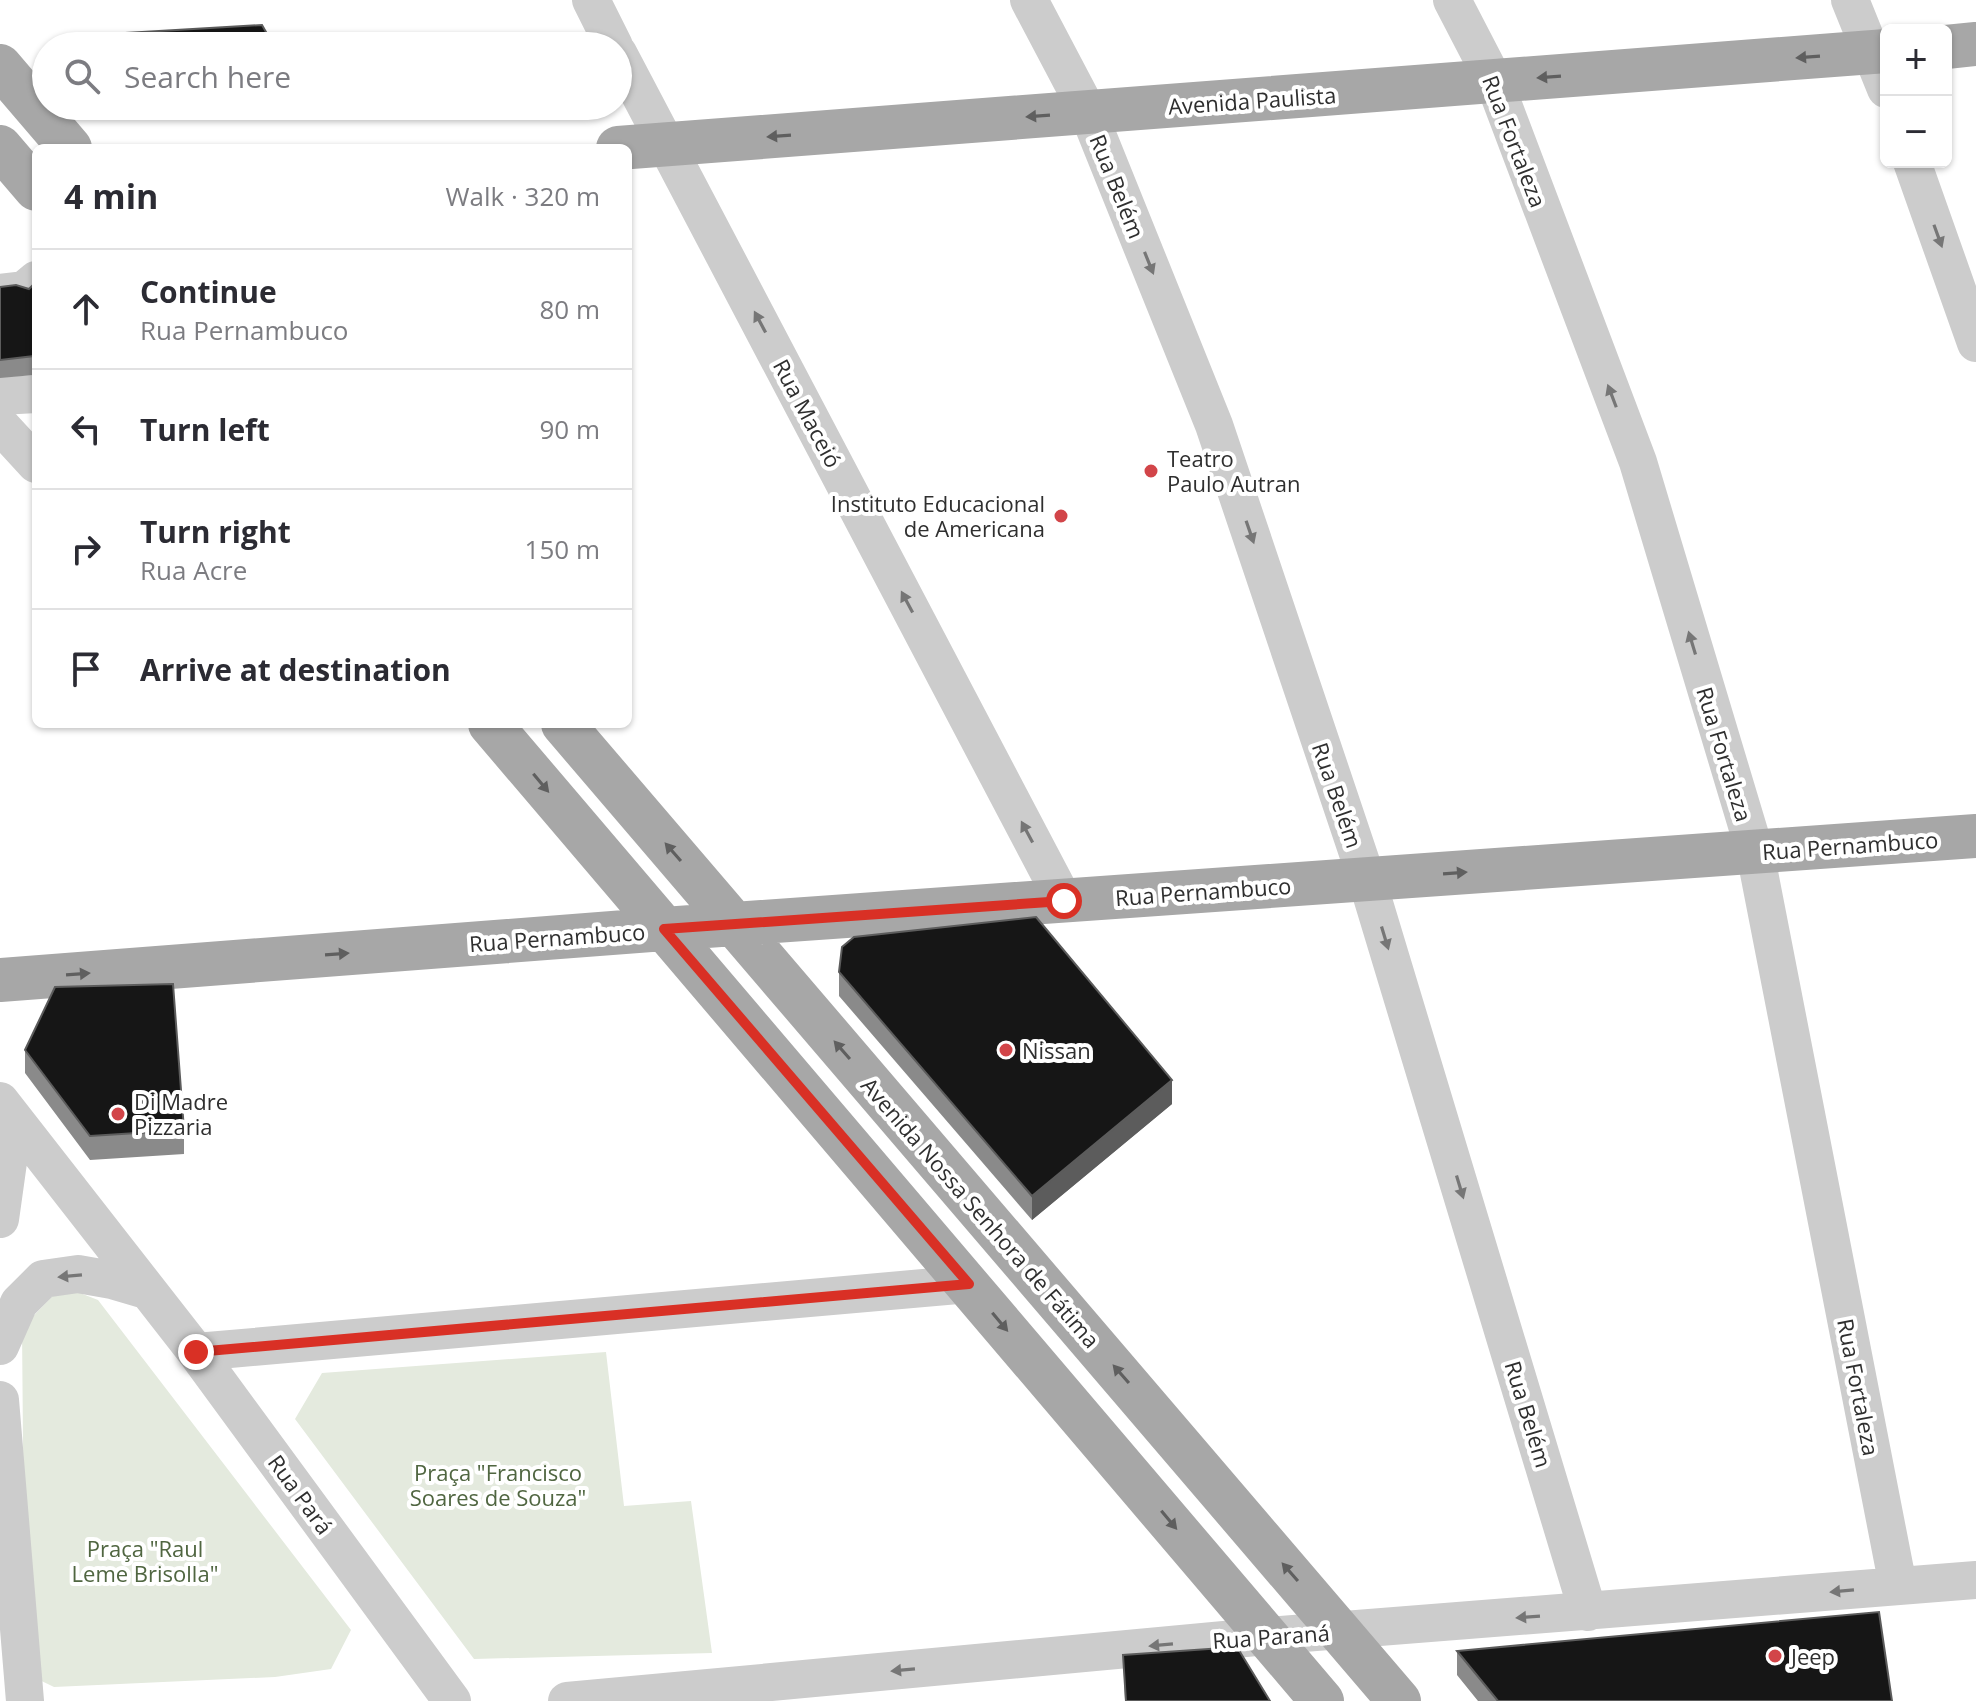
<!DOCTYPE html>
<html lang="en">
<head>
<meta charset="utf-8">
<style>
	:root { --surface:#fff; --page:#f7f7f7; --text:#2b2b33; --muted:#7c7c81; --line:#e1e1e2 }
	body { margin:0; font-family:"Open Sans",sans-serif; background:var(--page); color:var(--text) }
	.controls { position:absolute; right:24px; top:24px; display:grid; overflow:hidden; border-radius:12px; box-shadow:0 2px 6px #0004 }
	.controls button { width:72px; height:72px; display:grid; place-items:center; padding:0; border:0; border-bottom:2px solid var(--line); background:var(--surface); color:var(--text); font:40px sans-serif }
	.stop { position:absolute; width:24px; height:24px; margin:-18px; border:6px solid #d93025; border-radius:50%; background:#fff }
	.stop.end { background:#d93025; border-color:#fff; box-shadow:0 2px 8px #0008 }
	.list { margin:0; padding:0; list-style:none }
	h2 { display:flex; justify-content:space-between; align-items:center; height:104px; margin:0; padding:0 32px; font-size:34px }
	h2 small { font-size:26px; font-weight:400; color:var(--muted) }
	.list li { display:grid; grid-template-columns:52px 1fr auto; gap:24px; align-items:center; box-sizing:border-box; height:120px; padding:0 32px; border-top:2px solid var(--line) }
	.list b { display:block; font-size:30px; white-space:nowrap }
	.list p { margin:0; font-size:26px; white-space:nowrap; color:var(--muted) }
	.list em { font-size:26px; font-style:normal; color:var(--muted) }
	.icon { flex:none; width:44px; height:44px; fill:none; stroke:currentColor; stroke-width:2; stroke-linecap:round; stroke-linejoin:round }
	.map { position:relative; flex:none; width:1976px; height:1701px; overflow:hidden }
	.search { position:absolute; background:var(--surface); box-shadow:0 2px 6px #0004; left:32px; top:32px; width:600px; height:88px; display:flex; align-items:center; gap:20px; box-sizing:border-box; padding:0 28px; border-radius:44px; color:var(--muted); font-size:30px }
	.panel { position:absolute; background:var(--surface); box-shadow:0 2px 6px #0004; left:32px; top:144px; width:600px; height:584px; border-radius:12px }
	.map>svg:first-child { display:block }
	.green { fill:#e4eade }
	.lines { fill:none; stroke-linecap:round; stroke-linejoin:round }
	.minor { stroke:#ccc; stroke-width:38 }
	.major { stroke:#a7a7a7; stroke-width:44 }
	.wall { fill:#8a8a8a }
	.shaded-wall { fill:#5c5c5c }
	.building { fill:#161616; stroke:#5c5c5c; stroke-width:2 }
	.oneway { fill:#5f5f5f }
	.oneway2 { fill:#767676 }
	.route { stroke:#d93025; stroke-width:10 }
	.poi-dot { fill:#d24549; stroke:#fff; stroke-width:3 }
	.labels { text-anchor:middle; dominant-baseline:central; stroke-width:8; stroke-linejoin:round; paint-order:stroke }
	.street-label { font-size:22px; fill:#2f2f2f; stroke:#fff }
	.poi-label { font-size:22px; fill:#2f2f2f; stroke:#fff; text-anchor:start }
	.park-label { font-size:22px; fill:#506641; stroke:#fff }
</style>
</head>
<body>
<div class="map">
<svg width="1976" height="1701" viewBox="0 0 1976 1701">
	<rect width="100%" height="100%" fill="#fff"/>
	<path class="green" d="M62,1286L98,1300L351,1630L331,1669L275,1677L54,1687L25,1673L22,1328Z
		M606,1352L624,1506L691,1501L712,1653L474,1659L295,1419L322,1373Z"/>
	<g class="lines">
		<path class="minor" d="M591,0L614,46
			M1029,0L1088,112L1214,425L1367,880L1588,1612
			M1452,0L1494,81L1638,462L1755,852L1898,1586
			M1850,0L1886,89
			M618,53L1064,901
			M1912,162L1976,343
			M0,293L24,290L36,280
			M0,396L36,394
			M0,425L36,464
			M0,1101L196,1352L452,1701
			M0,1219L14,1119
			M0,1346L19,1303L43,1279L78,1274L112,1280L146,1290
			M196,1352L969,1284
			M0,1400L25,1701
			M567,1701L1267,1636L1976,1580"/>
		<path class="major" d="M1946,47L1976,44
			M0,66L70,148
			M0,147L36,189
			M618,148L1886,51
			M490,724L1322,1701
			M563,724L1399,1701
			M0,980L664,929L1976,836"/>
	</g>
	<path class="wall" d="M127,33L274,46H127Z
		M36,282L34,375L0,378V287L29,289Z
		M839,972L1172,1104L1032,1220L839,996Z
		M25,1050L184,1130V1154L90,1160L25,1073Z
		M1457,1651L1892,1701H1478L1457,1675Z
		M1123,1655L1270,1701H1125Z"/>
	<path class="shaded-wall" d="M36,344V362L34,364V346Z
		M1172,1080V1104L1032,1220V1196Z"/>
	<path class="building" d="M262,25L274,46H137L127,33Z
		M36,282V344L34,346V356L0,360V287L16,285L29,289Z
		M1036,917L1172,1080L1032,1196L839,972L842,947L854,937Z
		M173,984L184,1130L90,1136L25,1050L55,987Z
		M1879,1612L1892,1701H1498L1457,1651Z
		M1237,1647L1270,1701H1126L1123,1655Z"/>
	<defs><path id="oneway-solid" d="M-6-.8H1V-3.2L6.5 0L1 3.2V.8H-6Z" transform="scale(2)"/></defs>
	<g class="oneway">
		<use href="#oneway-solid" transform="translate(1808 57) rotate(176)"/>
		<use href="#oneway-solid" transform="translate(1549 77) rotate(176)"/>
		<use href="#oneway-solid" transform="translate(1038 116) rotate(176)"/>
		<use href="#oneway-solid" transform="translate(779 136) rotate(176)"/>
		<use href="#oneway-solid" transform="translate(541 783) rotate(50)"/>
		<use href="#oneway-solid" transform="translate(673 852) rotate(-131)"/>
		<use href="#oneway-solid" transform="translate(1455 873) rotate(-4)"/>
		<use href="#oneway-solid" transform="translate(337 954) rotate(-4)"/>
		<use href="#oneway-solid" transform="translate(78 974) rotate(-4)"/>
		<use href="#oneway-solid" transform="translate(842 1050) rotate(-131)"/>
		<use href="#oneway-solid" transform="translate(1000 1322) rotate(50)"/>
		<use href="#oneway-solid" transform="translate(1121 1374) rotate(-131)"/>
		<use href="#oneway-solid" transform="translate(1169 1520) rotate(50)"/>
		<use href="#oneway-solid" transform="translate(1290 1572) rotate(-131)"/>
	</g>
	<g class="oneway2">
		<use href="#oneway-solid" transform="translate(1938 236) rotate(70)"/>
		<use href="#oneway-solid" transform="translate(1149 263) rotate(68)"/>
		<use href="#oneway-solid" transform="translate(760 322) rotate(-118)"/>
		<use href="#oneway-solid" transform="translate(1612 396) rotate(-111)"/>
		<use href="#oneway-solid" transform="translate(1250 532) rotate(71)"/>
		<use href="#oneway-solid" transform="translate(907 602) rotate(-118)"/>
		<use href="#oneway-solid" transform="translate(1692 643) rotate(-107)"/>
		<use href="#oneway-solid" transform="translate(1027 832) rotate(-118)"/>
		<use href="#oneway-solid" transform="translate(1385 938) rotate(73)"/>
		<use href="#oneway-solid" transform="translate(1460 1187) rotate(73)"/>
		<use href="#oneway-solid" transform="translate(70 1276) rotate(175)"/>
		<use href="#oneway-solid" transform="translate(1842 1591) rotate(175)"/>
		<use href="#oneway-solid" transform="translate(1528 1617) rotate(176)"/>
		<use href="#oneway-solid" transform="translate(1161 1645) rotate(175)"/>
		<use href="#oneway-solid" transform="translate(903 1670) rotate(175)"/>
	</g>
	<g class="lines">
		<path class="route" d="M196,1352L969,1284L664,929L1064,901"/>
	</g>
	<g class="poi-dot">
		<circle cx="1151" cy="471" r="8"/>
		<circle cx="1061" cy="516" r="8"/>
		<circle cx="1006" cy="1050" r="8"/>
		<circle cx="118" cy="1114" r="8"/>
		<circle cx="1775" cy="1656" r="8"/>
	</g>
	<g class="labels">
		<g class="street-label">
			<text transform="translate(1252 100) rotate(-4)">Avenida Paulista</text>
			<text transform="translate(1515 141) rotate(69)">Rua Fortaleza</text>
			<text transform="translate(1118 186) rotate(68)">Rua Belém</text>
			<text transform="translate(808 413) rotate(62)">Rua Maceió</text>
			<text transform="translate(1725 754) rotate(73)">Rua Fortaleza</text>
			<text transform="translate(1338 795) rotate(71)">Rua Belém</text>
			<text transform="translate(1850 845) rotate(-4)">Rua Pernambuco</text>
			<text transform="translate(1203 891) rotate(-4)">Rua Pernambuco</text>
			<text transform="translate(557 937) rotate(-4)">Rua Pernambuco</text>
			<text transform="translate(981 1212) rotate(49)">Avenida Nossa Senhora de Fátima</text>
			<text transform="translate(1859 1387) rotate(79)">Rua Fortaleza</text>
			<text transform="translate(1529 1414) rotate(73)">Rua Belém</text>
			<text transform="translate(301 1494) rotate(54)">Rua Pará</text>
			<text transform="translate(1271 1636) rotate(-4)">Rua Paraná</text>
		</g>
		<g class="poi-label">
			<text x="1167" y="458">Teatro<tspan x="1167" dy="25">Paulo Autran</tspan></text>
			<text x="1045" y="503" text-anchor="end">Instituto Educacional<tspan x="1045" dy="25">de Americana</tspan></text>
			<text x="1022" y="1050">Nissan</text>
			<text x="134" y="1101">Di Madre<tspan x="134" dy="25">Pizzaria</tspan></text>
			<text x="1791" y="1656">Jeep</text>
		</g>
		<g class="park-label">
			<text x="498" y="1472">Praça "Francisco<tspan x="498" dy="25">Soares de Souza"</tspan></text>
			<text x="145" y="1548">Praça "Raul<tspan x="145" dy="25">Leme Brisolla"</tspan></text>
		</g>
	</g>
</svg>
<div class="controls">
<button>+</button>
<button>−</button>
</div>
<div class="stop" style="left:1064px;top:901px"></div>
<div class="stop end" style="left:196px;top:1352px"></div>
<div class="search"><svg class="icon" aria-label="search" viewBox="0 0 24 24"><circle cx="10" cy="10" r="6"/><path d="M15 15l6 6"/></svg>Search here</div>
<section class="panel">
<h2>4 min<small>Walk · 320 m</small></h2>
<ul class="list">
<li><svg class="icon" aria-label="ahead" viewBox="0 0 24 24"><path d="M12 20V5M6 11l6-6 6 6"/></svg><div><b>Continue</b><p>Rua Pernambuco</p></div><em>80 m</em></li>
<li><svg class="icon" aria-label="left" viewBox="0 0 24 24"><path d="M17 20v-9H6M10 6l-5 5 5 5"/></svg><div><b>Turn left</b></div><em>90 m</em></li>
<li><svg class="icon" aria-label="right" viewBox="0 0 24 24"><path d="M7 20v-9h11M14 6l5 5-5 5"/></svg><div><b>Turn right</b><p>Rua Acre</p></div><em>150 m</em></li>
<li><svg class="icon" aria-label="arrive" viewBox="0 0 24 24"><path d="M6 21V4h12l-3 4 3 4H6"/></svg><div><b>Arrive at destination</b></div></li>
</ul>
</section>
</div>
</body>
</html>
